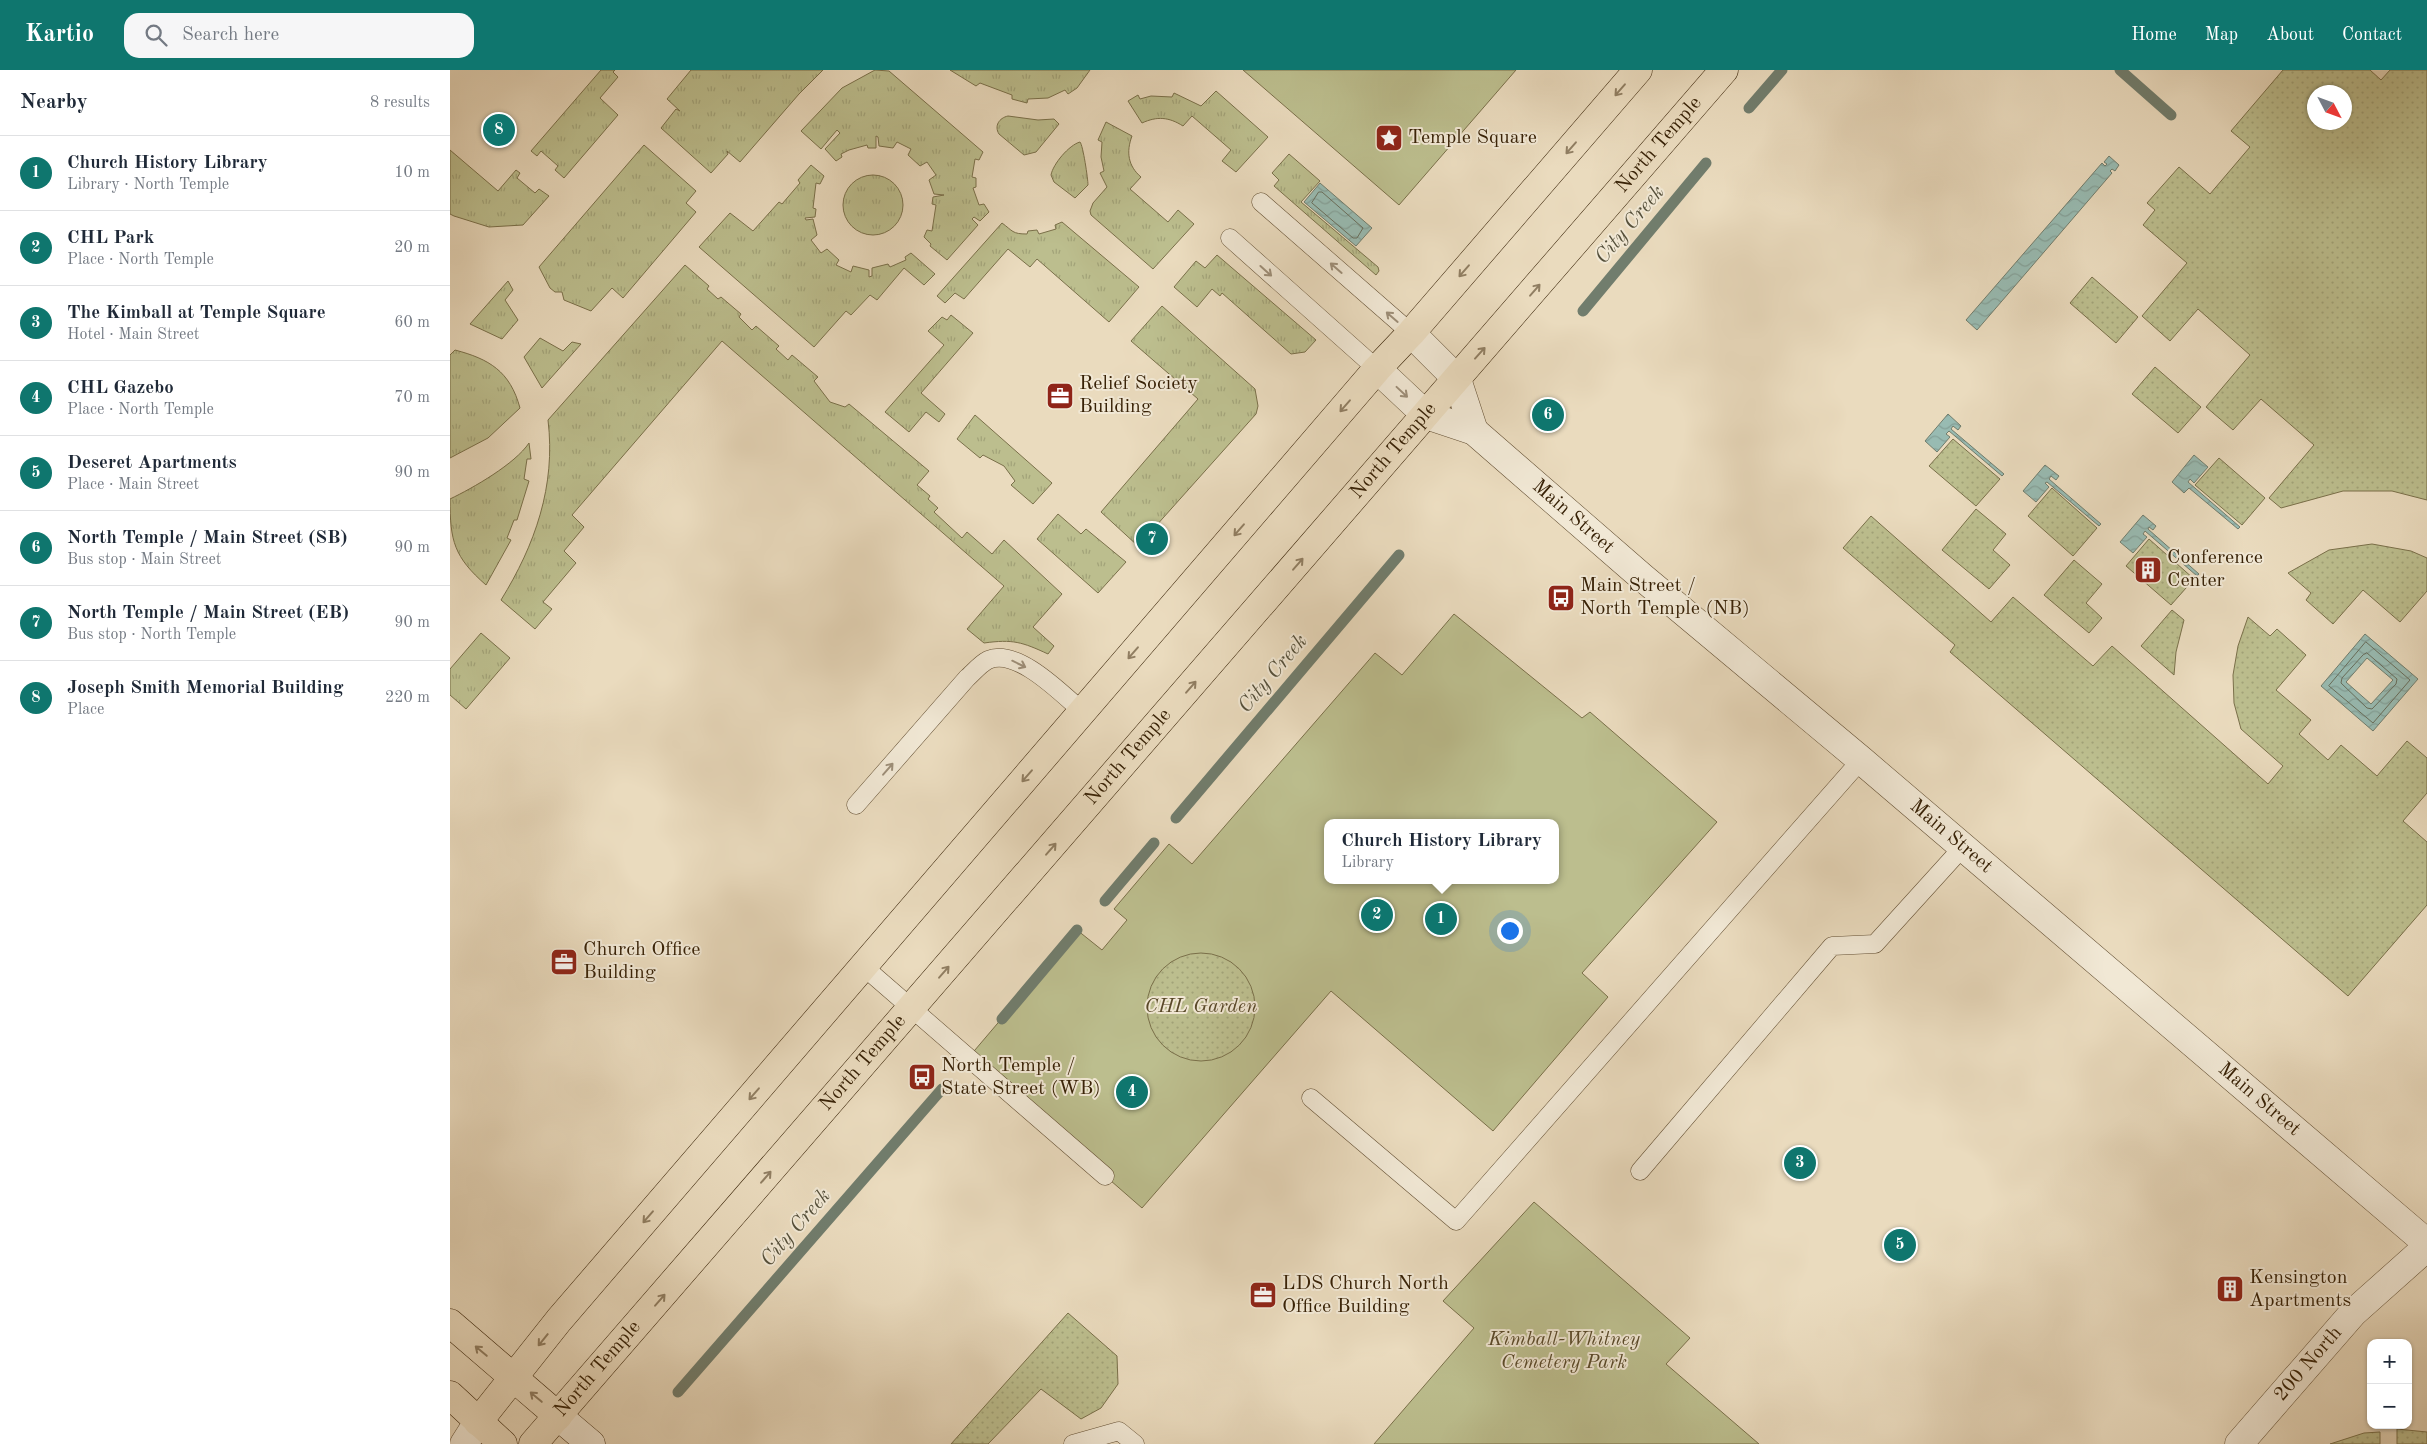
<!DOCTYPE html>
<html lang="en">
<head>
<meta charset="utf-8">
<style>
	:root { --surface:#fff; --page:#f6f6f7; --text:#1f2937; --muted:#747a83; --line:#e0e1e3; --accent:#0f766e }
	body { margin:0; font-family:"Old Standard TT",serif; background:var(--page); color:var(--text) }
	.controls { position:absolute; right:15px; bottom:15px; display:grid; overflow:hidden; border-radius:10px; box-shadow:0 1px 4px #0004 }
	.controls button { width:45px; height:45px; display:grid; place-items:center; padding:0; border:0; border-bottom:1px solid var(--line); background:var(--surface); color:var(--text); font:25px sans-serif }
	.compass { position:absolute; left:1857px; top:15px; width:45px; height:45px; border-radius:50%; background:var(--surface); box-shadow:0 1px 4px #0004; rotate:131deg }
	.you { position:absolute; left:1059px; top:860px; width:18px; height:18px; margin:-12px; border:4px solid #fff; border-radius:50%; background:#1a73e8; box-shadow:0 0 0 8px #1a73e833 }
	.badge { display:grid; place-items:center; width:32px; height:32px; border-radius:50%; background:var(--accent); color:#fff; font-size:16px; font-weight:700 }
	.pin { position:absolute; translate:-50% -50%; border:2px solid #fff; box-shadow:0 1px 5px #0006 }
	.popup { position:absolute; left:874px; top:749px; width:235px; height:65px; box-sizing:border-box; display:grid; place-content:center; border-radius:10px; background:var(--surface); filter:drop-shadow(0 1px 4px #0005); font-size:16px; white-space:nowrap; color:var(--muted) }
	.popup b { font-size:19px; color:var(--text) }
	.popup::after { content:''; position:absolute; left:50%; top:100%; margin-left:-10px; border:10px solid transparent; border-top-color:var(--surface) }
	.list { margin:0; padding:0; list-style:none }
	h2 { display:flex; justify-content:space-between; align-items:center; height:65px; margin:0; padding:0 20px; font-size:21px }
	h2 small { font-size:16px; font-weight:400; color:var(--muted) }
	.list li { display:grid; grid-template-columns:32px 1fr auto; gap:15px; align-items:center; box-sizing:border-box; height:75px; padding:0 20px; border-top:1px solid var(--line) }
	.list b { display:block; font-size:19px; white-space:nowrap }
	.list p { margin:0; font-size:16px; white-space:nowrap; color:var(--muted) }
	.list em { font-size:16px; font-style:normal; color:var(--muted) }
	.icon { flex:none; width:28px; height:28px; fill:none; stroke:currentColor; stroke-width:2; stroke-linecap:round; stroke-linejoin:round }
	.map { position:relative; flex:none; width:1977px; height:1374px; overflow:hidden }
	header { display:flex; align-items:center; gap:30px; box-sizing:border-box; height:70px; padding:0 25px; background:var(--accent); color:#fff }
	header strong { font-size:24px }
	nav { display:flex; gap:28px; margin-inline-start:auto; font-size:18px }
	.search { width:350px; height:45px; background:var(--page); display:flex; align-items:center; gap:12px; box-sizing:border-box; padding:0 18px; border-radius:15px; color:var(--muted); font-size:19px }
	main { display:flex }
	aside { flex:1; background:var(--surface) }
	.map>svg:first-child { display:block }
	.grass { fill:url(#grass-tufts); stroke:#7a704a }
	.park { fill:#bcbe8e; stroke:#7a704a; fill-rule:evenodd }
	.garden { fill:url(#garden-dots); stroke:#7a704a; fill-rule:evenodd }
	.water { fill:url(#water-waves); stroke:#717d6d; fill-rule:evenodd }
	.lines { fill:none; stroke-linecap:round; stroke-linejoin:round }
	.shore { stroke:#686e5c; stroke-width:1 }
	.stream { stroke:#717d6d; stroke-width:11 }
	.service-casing { stroke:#645034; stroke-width:19 }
	.minor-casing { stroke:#645034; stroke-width:29 }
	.tertiary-casing { stroke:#645034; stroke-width:29 }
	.secondary-casing { stroke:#372106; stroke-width:29 }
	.primary-casing { stroke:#372106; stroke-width:29 }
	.service { stroke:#f1e8d5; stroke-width:18 }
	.minor { stroke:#f1e8d5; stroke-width:28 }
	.tertiary { stroke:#f1e8d5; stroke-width:28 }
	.secondary { stroke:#f1e8d5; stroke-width:28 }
	.primary { stroke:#eadbbe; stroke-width:28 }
	.oneway { stroke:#907e62 }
	.oneway2 { stroke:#9d8e78 }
	.labels { text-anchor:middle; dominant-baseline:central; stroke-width:4; stroke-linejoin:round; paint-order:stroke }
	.poi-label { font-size:20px; fill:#372106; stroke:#f1e8d5; text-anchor:start }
	.street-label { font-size:20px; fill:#372106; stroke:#f1e8d5 }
	.park-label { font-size:20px; font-style:italic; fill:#584828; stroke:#f1e8d5 }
	.water-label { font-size:21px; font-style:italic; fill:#544f3a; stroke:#f1e8d5 }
</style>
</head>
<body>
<header>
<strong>Kartio</strong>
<div class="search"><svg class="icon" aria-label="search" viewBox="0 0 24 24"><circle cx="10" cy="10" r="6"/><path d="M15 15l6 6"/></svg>Search here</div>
<nav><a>Home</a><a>Map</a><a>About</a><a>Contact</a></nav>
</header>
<main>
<aside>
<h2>Nearby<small>8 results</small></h2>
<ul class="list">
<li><span class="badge">1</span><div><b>Church History Library</b><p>Library · North Temple</p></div><em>10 m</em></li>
<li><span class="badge">2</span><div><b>CHL Park</b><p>Place · North Temple</p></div><em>20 m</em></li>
<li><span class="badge">3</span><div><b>The Kimball at Temple Square</b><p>Hotel · Main Street</p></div><em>60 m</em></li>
<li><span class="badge">4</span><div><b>CHL Gazebo</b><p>Place · North Temple</p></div><em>70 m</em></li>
<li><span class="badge">5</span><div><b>Deseret Apartments</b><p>Place · Main Street</p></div><em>90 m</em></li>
<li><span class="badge">6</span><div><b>North Temple / Main Street (SB)</b><p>Bus stop · Main Street</p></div><em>90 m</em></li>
<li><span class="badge">7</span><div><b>North Temple / Main Street (EB)</b><p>Bus stop · North Temple</p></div><em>90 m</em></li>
<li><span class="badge">8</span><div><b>Joseph Smith Memorial Building</b><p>Place</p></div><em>220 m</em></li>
</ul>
</aside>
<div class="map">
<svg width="1977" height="1374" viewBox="0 0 1977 1374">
	<defs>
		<pattern id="grass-tufts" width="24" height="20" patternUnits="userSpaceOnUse" patternTransform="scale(1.25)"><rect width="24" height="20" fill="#bcbe8e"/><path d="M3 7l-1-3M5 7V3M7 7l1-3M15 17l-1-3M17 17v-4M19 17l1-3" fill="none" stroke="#a2a379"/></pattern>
		<pattern id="garden-dots" width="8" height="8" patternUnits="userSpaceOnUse" patternTransform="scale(1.25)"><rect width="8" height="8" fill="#bcbe8e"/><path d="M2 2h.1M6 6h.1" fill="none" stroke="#a2a379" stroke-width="1.8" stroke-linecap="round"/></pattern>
		<pattern id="water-waves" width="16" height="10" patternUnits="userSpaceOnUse" patternTransform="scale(1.25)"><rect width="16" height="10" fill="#98bbb2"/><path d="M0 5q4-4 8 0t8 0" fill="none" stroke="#84a098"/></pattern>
	</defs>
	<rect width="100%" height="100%" fill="#eadbbe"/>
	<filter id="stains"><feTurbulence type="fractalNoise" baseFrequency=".004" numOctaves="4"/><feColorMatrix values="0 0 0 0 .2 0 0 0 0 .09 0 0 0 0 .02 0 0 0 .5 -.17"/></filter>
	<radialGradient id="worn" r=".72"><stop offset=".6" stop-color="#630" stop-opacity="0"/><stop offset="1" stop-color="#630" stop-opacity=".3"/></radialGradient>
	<path class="grass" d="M151,0H165L163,2L168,7L150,28L168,45L114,108L105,100L108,96L91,81L87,86L81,81Z
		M241,0H373L349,24L290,92L277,81L278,84L261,103L211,58L226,39L230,41L217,29Z
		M425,0L439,1L533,82L529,90L525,89L522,107L526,108V117L523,118L529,135L534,134L539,142L530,151L524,147L522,149L528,155L497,190L480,176L481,174L474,167L477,160L482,161L486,135L482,134L483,127L494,125L484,124L479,110L486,105L477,92L470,96L458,85L461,79L447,72L443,78L429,76L428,67L426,66V78H418L417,75L399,80L391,84L392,87L386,91L375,79L390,63L387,60L371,79L351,61L392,18Z
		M500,0H640L627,18L618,24L615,20L598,28L578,29L577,33L562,29V25L530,13L526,16Z
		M766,21L818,67L786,102L772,91L781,80L742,46L733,56C719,47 707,46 692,53L678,31L688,25L690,29L701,26L722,27L724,23L751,36Z
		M558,46L588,50L604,49L609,54L586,82L574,85L549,64C544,56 549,48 558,46Z
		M656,52L682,66C676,82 678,96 691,107L680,119L718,152L728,140L744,154L703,199L641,145L640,141L643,133L657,117L650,103L654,101L651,87L652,72L648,70Z
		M630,72C633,75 638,109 638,115L625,128L604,112L601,105C603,94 619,75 630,72Z
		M194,75L246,121L236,133L246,142L173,228L162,218L141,241L114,230L112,222H105L100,218L89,197Z
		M0,80L48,121L66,100L70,103L67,108L85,123L89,119L99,126L73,155L39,157L4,146L0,144Z
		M839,84L870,111L851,132L928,197L929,201L926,205L824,116L829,110L822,103Z
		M361,95L374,106L370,114L366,113L363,138L366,139L365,147L355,148L356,150L363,149L367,165L361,170L371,183L377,179L389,190L386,195L401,202L403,196L419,200V207L422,206V198L438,194L440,197L456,190L455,187L461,183L485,204L474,215L454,198L427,230L420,225L401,245L396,241L364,277L249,177L280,143L303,161L329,132L332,134L350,113L348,110Z
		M393 135a30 30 0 1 1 60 0a30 30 0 1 1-60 0Z
		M612,152L689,217L659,252L587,189L580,197L558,179L514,229L505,223L495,233L487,226L552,153C563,161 562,164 577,164L578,161L587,160L589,164L606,159L605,155Z
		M767,185L866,270L855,282L841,284L772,223L770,226L762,219L747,237L724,217L746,191L755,198Z
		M235,195L259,216L257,219L268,229L271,227L291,244L289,247L302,260L306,256L329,276L326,279L338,290L342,285L368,307L364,311L380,332L395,337L399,334L479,401L467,415L480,426L478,429L488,438L484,442L512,468L517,462L542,484L554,470L612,524L583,557L604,576L598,584C572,572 563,569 534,573L517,559L554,516L272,271L122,445L134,457L114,481L126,493L93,532L102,539L85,559L51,530C85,475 106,416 98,350Z
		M58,211L63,220L55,230L68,250L52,269L20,254Z
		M712,236L805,319L808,336L806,344L688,476L651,442L748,329L681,271Z
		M501,245L523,263L471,323L495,344L489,352L476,342L459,362L435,342L494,275L478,261L492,247L497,250Z
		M90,268L113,281L122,272L131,274L92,318L74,287Z
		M5,280C39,289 60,301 70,338L38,368L0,388V285Z
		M525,345L602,413L583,434L561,415L565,411L554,396L533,385L530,388L507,369Z
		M79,373L81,389H77L74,409L79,411L67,450H64L57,468L61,470L36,515C4,487 0,471 0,429C23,418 65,394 79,373Z
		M608,444L631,464L636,459L676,492L648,523L587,469Z
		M31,563L60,588L16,639L0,625V599Z"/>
	<path class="park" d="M793,0H1066L949,135Z
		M1004,544L1132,648L1140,642L1267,752L1132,903L1158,927L1043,1061L881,921L692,1138L519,987L627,860L652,880L677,850L664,839L719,774L742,794L925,583L952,605ZM877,753H1105V810H877Z
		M1084,1132L1240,1268L1216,1294L1309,1374H924L1024,1258L993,1231Z"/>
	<path class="garden" d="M1833,0H1920L1931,10L1940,0H1977V430L1942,421H1893L1831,438L1819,428L1864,375L1811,329L1783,360L1756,337L1800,285L1748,239L1720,271L1692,246L1737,193L1693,155L1705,140L1697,133L1729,97L1760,124L1800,77L1781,61ZM1864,22H1894V52H1864Z
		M1642,207L1688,247L1666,273L1620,233Z
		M1705,297L1751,337L1728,363L1682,324Z
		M1503,369L1550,409L1526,436L1479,396Z
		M1769,388L1815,428L1792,455L1745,415Z
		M1602,418L1647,458L1623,486L1578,446Z
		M1526,439L1556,464L1543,480L1560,495L1539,519L1492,480Z
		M1421,446L1541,552L1563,527L1643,596L1662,576L1818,714L1833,696L1791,659L1784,633L1783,605L1788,576L1798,547L1820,566L1827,559L1856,585L1826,620L1861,650L1849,664L1878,690L1891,675L1927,706L1957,671L1977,688V723L1953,751L1977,772V835L1898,926L1500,582L1505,575L1393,478Z
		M1699,469L1744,509L1721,535L1676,496Z
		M1922,474L1961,481L1977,488V521L1950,552L1913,520L1883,554L1856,530L1861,523L1838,503L1879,480Z
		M1624,490L1652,514L1636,533L1652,548L1639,563L1594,525Z
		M1722,540L1734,550L1726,582L1724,605L1691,576Z
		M697 937a54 54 0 1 1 108 0a54 54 0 1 1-108 0Z
		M618,1243L667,1286L668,1314L651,1338L631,1349L591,1319L538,1374H501Z
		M1947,1359L1977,1362V1374H1947Z
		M1930,1362V1374H1880L1914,1363Z"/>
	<path class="water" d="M1659,86L1669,95L1665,101L1662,99L1660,101L1662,103L1527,260L1516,250L1652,93L1655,96L1657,94L1654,92Z
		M870,113L922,158L906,176L854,132Z
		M1498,344L1511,356L1508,360L1503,356L1501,359L1554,404L1552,406L1499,361L1496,364L1500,367L1487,382L1475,371Z
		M1744,385L1758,397L1744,413L1740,409L1738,412L1790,457L1788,459L1739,418L1734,423L1722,412Z
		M1595,395L1609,406L1606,410L1601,406L1599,409L1651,454L1649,456L1597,412L1595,413L1599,417L1586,432L1573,421Z
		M1693,445L1706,456L1703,460L1699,457L1698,459L1749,504L1747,506L1695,461L1693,464L1697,467L1683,483L1670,472Z
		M1915,564L1968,609L1923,661L1871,616ZM1917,588L1943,610L1921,634L1896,612Z"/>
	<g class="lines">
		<path class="shore" d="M869,122H872L913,158L907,168H903L862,133Z
			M1916,572L1960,610L1923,653L1879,616Z
			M1917,583L1947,609L1946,614L1922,639L1917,638L1891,613L1892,608L1913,585Z"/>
		<path class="stream" d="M1670,0L1721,45
			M1299,38L1332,0
			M1133,241L1256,93
			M726,748L949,485
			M655,831L704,773
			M552,949L627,860
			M228,1322L492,1019"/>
		<g class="service-casing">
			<path id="service" d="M811,132L961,263
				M780,168L927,299
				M406,735L517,608C523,603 530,594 538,590C567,577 612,624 633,642
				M414,897L655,1106
				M861,1028L1006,1151L1411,690
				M1190,1101L1382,876L1425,874L1512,778
				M623,1374L669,1361L685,1374"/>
		</g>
		<g class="minor-casing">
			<g id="minor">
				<path id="s1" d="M1789,1374L1903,1243L1977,1177"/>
			</g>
		</g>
		<g class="tertiary-casing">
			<g id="tertiary">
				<path d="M961,263L1007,309L1024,361"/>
				<path id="s2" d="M927,299L976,345L1024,361L1192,507L1411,690L1977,1173"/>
				<path d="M14,1374L28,1352"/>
			</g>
		</g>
		<g class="secondary-casing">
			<path id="secondary" d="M108,1346L141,1374"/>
		</g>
		<g class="primary-casing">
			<g id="primary">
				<path d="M0,1253L108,1346"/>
				<path d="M0,1325L53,1374"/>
				<path d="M28,1352L109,1250L927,299L961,263L1188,0"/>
				<path id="s3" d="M83,1374L1274,0"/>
			</g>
		</g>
		<use href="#service" class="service"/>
		<use href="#minor" class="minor"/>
		<use href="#tertiary" class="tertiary"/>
		<use href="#secondary" class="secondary"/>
		<use href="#primary" class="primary"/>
	</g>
	<defs><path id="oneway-shaft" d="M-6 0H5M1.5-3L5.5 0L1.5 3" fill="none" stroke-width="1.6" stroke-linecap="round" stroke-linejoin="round" transform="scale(1.25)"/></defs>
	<g class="oneway">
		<use href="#oneway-shaft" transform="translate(1170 20) rotate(131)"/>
		<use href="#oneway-shaft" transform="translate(1121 78) rotate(131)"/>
		<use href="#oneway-shaft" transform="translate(1014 201) rotate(131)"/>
		<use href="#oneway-shaft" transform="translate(1085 220) rotate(-49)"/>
		<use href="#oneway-shaft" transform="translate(1030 283) rotate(-48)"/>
		<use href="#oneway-shaft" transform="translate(895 336) rotate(131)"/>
		<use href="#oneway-shaft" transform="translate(789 460) rotate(131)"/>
		<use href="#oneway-shaft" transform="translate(848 494) rotate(-49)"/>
		<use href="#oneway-shaft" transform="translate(683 583) rotate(131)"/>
		<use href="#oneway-shaft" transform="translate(741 617) rotate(-49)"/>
		<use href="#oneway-shaft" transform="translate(577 706) rotate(131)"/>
		<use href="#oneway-shaft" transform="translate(601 779) rotate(-49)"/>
		<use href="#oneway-shaft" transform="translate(494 902) rotate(-49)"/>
		<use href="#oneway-shaft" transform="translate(304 1024) rotate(131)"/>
		<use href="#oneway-shaft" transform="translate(316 1107) rotate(-49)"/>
		<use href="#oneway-shaft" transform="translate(198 1147) rotate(131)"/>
		<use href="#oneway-shaft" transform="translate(210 1230) rotate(-49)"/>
		<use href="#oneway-shaft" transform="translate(93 1270) rotate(129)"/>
		<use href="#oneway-shaft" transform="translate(31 1281) rotate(-140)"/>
		<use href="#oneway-shaft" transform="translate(86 1327) rotate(-140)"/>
	</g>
	<g class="oneway2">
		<use href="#oneway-shaft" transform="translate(886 198) rotate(-139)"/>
		<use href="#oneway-shaft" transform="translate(816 201) rotate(42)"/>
		<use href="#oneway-shaft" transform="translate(942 247) rotate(-139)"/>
		<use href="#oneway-shaft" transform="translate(952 322) rotate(43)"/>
		<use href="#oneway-shaft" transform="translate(569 594) rotate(26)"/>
		<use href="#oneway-shaft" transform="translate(438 699) rotate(-49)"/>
	</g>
	<defs>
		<g id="sight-square" transform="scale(1.4375)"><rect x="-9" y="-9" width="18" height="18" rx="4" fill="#8f2418" stroke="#f1e8d5"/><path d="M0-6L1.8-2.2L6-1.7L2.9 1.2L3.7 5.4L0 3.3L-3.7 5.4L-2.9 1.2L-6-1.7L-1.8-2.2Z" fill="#fff"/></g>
		<g id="office-square" transform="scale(1.4375)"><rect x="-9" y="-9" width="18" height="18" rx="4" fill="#8f2418" stroke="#f1e8d5"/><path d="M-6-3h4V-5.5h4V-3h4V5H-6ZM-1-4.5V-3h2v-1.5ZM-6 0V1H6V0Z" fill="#fff"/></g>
		<g id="building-square" transform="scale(1.4375)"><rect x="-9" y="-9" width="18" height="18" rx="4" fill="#8f2418" stroke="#f1e8d5"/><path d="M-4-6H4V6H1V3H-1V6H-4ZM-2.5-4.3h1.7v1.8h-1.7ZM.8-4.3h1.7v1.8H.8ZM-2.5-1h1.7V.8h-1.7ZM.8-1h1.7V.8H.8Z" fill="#fff"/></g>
		<g id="bus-square" transform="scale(1.4375)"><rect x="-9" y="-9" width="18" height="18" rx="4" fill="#8f2418" stroke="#f1e8d5"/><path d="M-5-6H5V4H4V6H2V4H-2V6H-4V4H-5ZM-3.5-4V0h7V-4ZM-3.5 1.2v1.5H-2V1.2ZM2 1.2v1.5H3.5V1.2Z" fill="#fff"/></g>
	</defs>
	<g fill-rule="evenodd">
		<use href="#sight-square" x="939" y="68"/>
		<use href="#office-square" x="610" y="326"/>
		<use href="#building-square" x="1698" y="500"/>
		<use href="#bus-square" x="1111" y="528"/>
		<use href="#office-square" x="114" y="892"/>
		<use href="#bus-square" x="472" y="1007"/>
		<use href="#building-square" x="1780" y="1219"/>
		<use href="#office-square" x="813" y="1225"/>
	</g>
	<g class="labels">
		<g class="poi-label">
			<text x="958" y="68">Temple Square</text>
			<text x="629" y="314">Relief Society<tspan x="629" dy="23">Building</tspan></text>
			<text x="1717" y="488">Conference<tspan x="1717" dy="23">Center</tspan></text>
			<text x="1130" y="516">Main Street /<tspan x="1130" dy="23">North Temple (NB)</tspan></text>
			<text x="133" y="880">Church Office<tspan x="133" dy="23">Building</tspan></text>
			<text x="491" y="996">North Temple /<tspan x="491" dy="23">State Street (WB)</tspan></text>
			<text x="1799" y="1208">Kensington<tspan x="1799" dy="23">Apartments</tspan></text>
			<text x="832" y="1214">LDS Church North<tspan x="832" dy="23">Office Building</tspan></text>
		</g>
		<g class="street-label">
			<text stroke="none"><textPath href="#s3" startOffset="1719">North Temple</textPath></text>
			<text stroke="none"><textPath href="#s3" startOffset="1314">North Temple</textPath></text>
			<text stroke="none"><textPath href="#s2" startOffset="249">Main Street</textPath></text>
			<text stroke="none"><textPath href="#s3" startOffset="909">North Temple</textPath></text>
			<text stroke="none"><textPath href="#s2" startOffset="744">Main Street</textPath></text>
			<text stroke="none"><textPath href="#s3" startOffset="504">North Temple</textPath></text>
			<text stroke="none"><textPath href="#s2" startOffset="1149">Main Street</textPath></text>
			<text stroke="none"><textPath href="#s1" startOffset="106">200 North</textPath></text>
			<text stroke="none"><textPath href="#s3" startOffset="99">North Temple</textPath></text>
		</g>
		<g class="park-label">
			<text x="751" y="937">CHL Garden</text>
			<text x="1114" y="1270">Kimball-Whitney<tspan x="1114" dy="23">Cemetery Park</tspan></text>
		</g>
		<g class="water-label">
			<text transform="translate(1180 155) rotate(-50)">City Creek</text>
			<text transform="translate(823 604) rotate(-50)">City Creek</text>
			<text transform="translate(346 1158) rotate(-49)">City Creek</text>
		</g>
	</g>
	<rect width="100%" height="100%" filter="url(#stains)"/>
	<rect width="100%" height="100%" fill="url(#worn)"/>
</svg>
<div class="controls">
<button>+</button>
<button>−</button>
</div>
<svg class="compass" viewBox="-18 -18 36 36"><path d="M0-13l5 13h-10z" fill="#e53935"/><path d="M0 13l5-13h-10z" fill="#747a83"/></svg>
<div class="you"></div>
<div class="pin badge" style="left:991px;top:849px">1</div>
<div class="popup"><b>Church History Library</b>Library</div>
<div class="pin badge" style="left:927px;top:845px">2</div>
<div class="pin badge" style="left:1350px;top:1093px">3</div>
<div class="pin badge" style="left:682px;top:1022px">4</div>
<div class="pin badge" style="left:1450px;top:1175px">5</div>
<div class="pin badge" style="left:1098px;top:345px">6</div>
<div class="pin badge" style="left:702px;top:469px">7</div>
<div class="pin badge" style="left:49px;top:60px">8</div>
</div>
</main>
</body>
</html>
